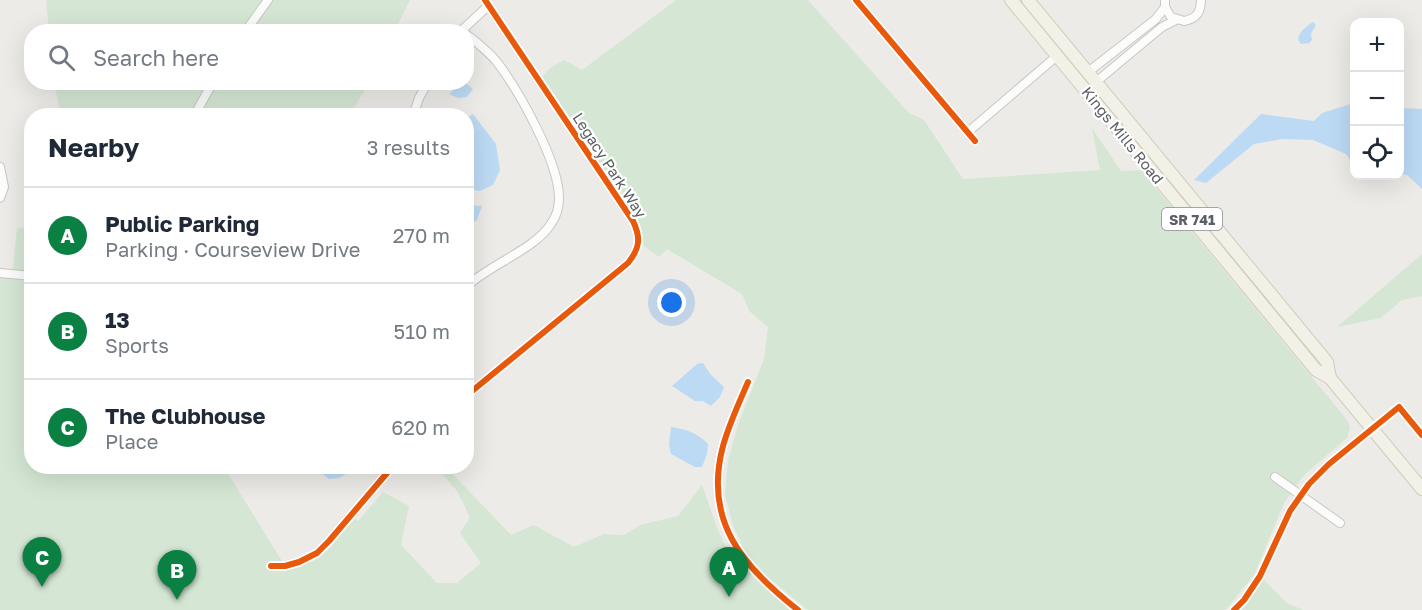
<!DOCTYPE html>
<html lang="en">
<head>
<meta charset="utf-8">
<style>
	:root { --surface:#fff; --page:#f2f2f3; --text:#1f2937; --muted:#747a83; --line:#e0e1e3; --accent:#0b8043 }
	body { margin:0; font-family:"Golos Text",sans-serif; background:var(--page); color:var(--text) }
	.controls { position:absolute; right:18px; top:18px; display:grid; overflow:hidden; border-radius:12px; box-shadow:0 6px 24px #0002 }
	.controls button { width:54px; height:54px; display:grid; place-items:center; padding:0; border:0; border-bottom:2px solid var(--line); background:var(--surface); color:var(--text); font:30px sans-serif }
	.you { position:absolute; left:672px; top:303px; width:21px; height:21px; margin:-15px; border:4px solid #fff; border-radius:50%; background:#1a73e8; box-shadow:0 0 0 9px #1a73e833 }
	.badge { display:grid; place-items:center; width:39px; height:39px; border-radius:50%; background:var(--accent); color:#fff; font-size:20px; font-weight:700 }
	.pin { position:absolute; translate:-50% -50px; filter:drop-shadow(0 2px 3px #0008) }
	.pin::after { content:''; position:absolute; top:32px; width:21px; height:18px; background:inherit; clip-path:polygon(0 0,100% 0,50% 100%) }
	.list { margin:0; padding:0; list-style:none }
	h2 { display:flex; justify-content:space-between; align-items:center; height:78px; margin:0; padding:0 24px; font-size:26px }
	h2 small { font-size:20px; font-weight:400; color:var(--muted) }
	.list li { display:grid; grid-template-columns:39px 1fr auto; gap:18px; align-items:center; box-sizing:border-box; height:96px; padding:0 24px; border-top:2px solid var(--line) }
	.list b { display:block; font-size:22px; white-space:nowrap }
	.list p { margin:0; font-size:20px; white-space:nowrap; color:var(--muted) }
	.list em { font-size:20px; font-style:normal; color:var(--muted) }
	.icon { flex:none; width:33px; height:33px; fill:none; stroke:currentColor; stroke-width:2; stroke-linecap:round; stroke-linejoin:round }
	.map { position:relative; flex:none; width:1422px; height:610px; overflow:hidden }
	.search { position:absolute; background:var(--surface); box-shadow:0 6px 24px #0002; left:24px; top:24px; width:450px; height:66px; display:flex; align-items:center; gap:15px; box-sizing:border-box; padding:0 21px; border-radius:24px; color:var(--muted); font-size:22px }
	.panel { position:absolute; background:var(--surface); box-shadow:0 6px 24px #0002; left:24px; top:108px; width:450px; height:366px; border-radius:24px }
	.map>svg:first-child { display:block }
	.green { fill:#d5e7d4 }
	.water { fill:#bddaf4 }
	.lines { fill:none; stroke-linecap:round; stroke-linejoin:round }
	.street-casing { stroke:#c8c7c8; stroke-width:10 }
	.primary-casing { stroke:#d2ccb7; stroke-width:14 }
	.street { stroke:#fcfcfb; stroke-width:8 }
	.primary { stroke:#f2f1e8; stroke-width:12 }
	.cycleway-casing { stroke:#fff; stroke-width:10 }
	.cycleway { stroke:#e8590c; stroke-width:6 }
	.labels { text-anchor:middle; dominant-baseline:central; stroke-width:4.5; stroke-linejoin:round; paint-order:stroke }
	.shield { fill:#fff; stroke:#8d8f92; stroke-width:1.5 }
	.shield-label { font-size:14px; font-weight:bold; fill:#5c5f64 }
	.street-label { font-size:15px; fill:#5c5f64; stroke:#fff }
</style>
</head>
<body>
<div class="map">
<svg width="1422" height="610" viewBox="0 0 1422 610">
	<rect width="100%" height="100%" fill="#ecebe7"/>
	<path class="green" d="M46,0H410L394,32L49,31Z
		M676,0H808L909,113L924,120L963,179L1100,170L1092,128L1121,171L1141,170L1348,421L1350,428L1347,438L1304,475L1284,503L1254,575L1229,606L1225,610H808L764,574L746,554L733,525L725,495L728,460L739,422L764,359L768,327L749,311L742,294L667,249L659,257L644,246L632,208L541,78L550,68L564,60L582,70Z
		M54,83H369L349,116L61,115Z
		M31,227L32,466L165,467L174,474L186,467H224L285,566L317,553L351,515L358,521L383,492L409,506L401,545L437,583H457L481,563L460,533L470,517L457,491L437,468L428,470L426,467H446L511,535L534,525L574,547L604,534L624,535L640,525L678,516L702,485L718,530L728,552L738,550L798,610H0V273L12,275L17,228Z
		M1422,254V296L1402,300L1381,318L1337,327Z
		M1260,576L1288,604L1304,610H1234Z"/>
	<path class="water" d="M1313,22L1316,25L1311,34L1312,40L1309,43L1301,44L1298,40C1299,31 1306,27 1313,22Z
		M466,83L473,89L467,97L458,98L449,94L455,88Z
		M1351,104L1354,105V166L1346,154L1313,140L1282,139L1254,144L1206,183L1194,180L1261,114L1314,121L1322,113Z
		M1400,108L1422,109V189L1407,175L1400,174Z
		M473,114L496,144L500,170L493,185L480,191L467,189V118Z
		M467,205L482,206L477,220L467,227Z
		M703,363L711,375L724,387L720,397L711,406L703,401H695L672,386L697,364Z
		M671,427C685,429 698,433 708,444L707,454L702,467H695L671,454L669,445Z
		M313,467H355V469L339,478L329,479Z"/>
	<g class="lines">
		<g class="street-casing">
			<path id="street" d="M856,0L975,141
				M1165,0V7L1171,17L1184,21C1196,19 1201,12 1201,0
				M245,32L268,0
				M460,32L488,6
				M466,34C477,43 488,51 497,62C519,91 559,162 559,198C559,207 556,217 551,224C534,250 490,264 466,287
				M1088,72L1156,19L1165,7
				M1096,82L1162,27L1176,20
				M194,116L213,82
				M413,116L419,98L428,82
				M968,132L1058,55
				M0,167L4,187L0,198
				M0,273L32,276
				M748,382C739,403 729,424 723,446C703,521 743,567 798,610
				M466,396L628,263C640,248 641,238 633,221L485,0
				M1275,477L1340,523
				M271,566H285L299,562L317,553L329,541L393,466
				M1234,610L1244,600L1260,576L1290,511L1309,484L1329,464L1399,407L1422,435"/>
		</g>
		<g class="primary-casing">
			<path id="primary" d="M1011,0L1316,370L1330,378L1422,489
				M1028,0L1327,362L1330,378"/>
		</g>
		<use href="#street" class="street"/>
		<use href="#primary" class="primary"/>
		<g class="cycleway-casing">
			<path id="cycleway" d="M856,0L975,141
				M748,382C739,403 729,424 723,446C703,521 743,567 798,610
				M466,396L628,263C640,248 641,238 633,221L485,0
				M271,566H285L299,562L317,553L329,541L393,466
				M1234,610L1244,600L1260,576L1290,511L1309,484L1329,464L1399,407L1422,435"/>
		</g>
		<use href="#cycleway" class="cycleway"/>
	</g>
	<g class="labels">
		<rect class="shield" x="1162" y="208" width="60" height="22" rx="4.5"/>
		<g class="shield-label">
			<text x="1192" y="219">SR 741</text>
		</g>
		<g class="street-label">
			<text transform="translate(1123 135) rotate(51)">Kings Mills Road</text>
			<text transform="translate(610 165) rotate(57)">Legacy Park Way</text>
		</g>
	</g>
</svg>
<div class="controls">
<button>+</button>
<button>−</button>
<button><svg class="icon" aria-label="locate" viewBox="0 0 24 24"><circle cx="12" cy="12" r="6"/><path d="M12 2v4M12 18v4M2 12h4M18 12h4"/></svg></button>
</div>
<div class="you"></div>
<div class="pin badge" style="left:729px;top:597px">A</div>
<div class="pin badge" style="left:177px;top:600px">B</div>
<div class="pin badge" style="left:42px;top:587px">C</div>
<div class="search"><svg class="icon" aria-label="search" viewBox="0 0 24 24"><circle cx="10" cy="10" r="6"/><path d="M15 15l6 6"/></svg>Search here</div>
<section class="panel">
<h2>Nearby<small>3 results</small></h2>
<ul class="list">
<li><span class="badge">A</span><div><b>Public Parking</b><p>Parking · Courseview Drive</p></div><em>270 m</em></li>
<li><span class="badge">B</span><div><b>13</b><p>Sports</p></div><em>510 m</em></li>
<li><span class="badge">C</span><div><b>The Clubhouse</b><p>Place</p></div><em>620 m</em></li>
</ul>
</section>
</div>
</body>
</html>
